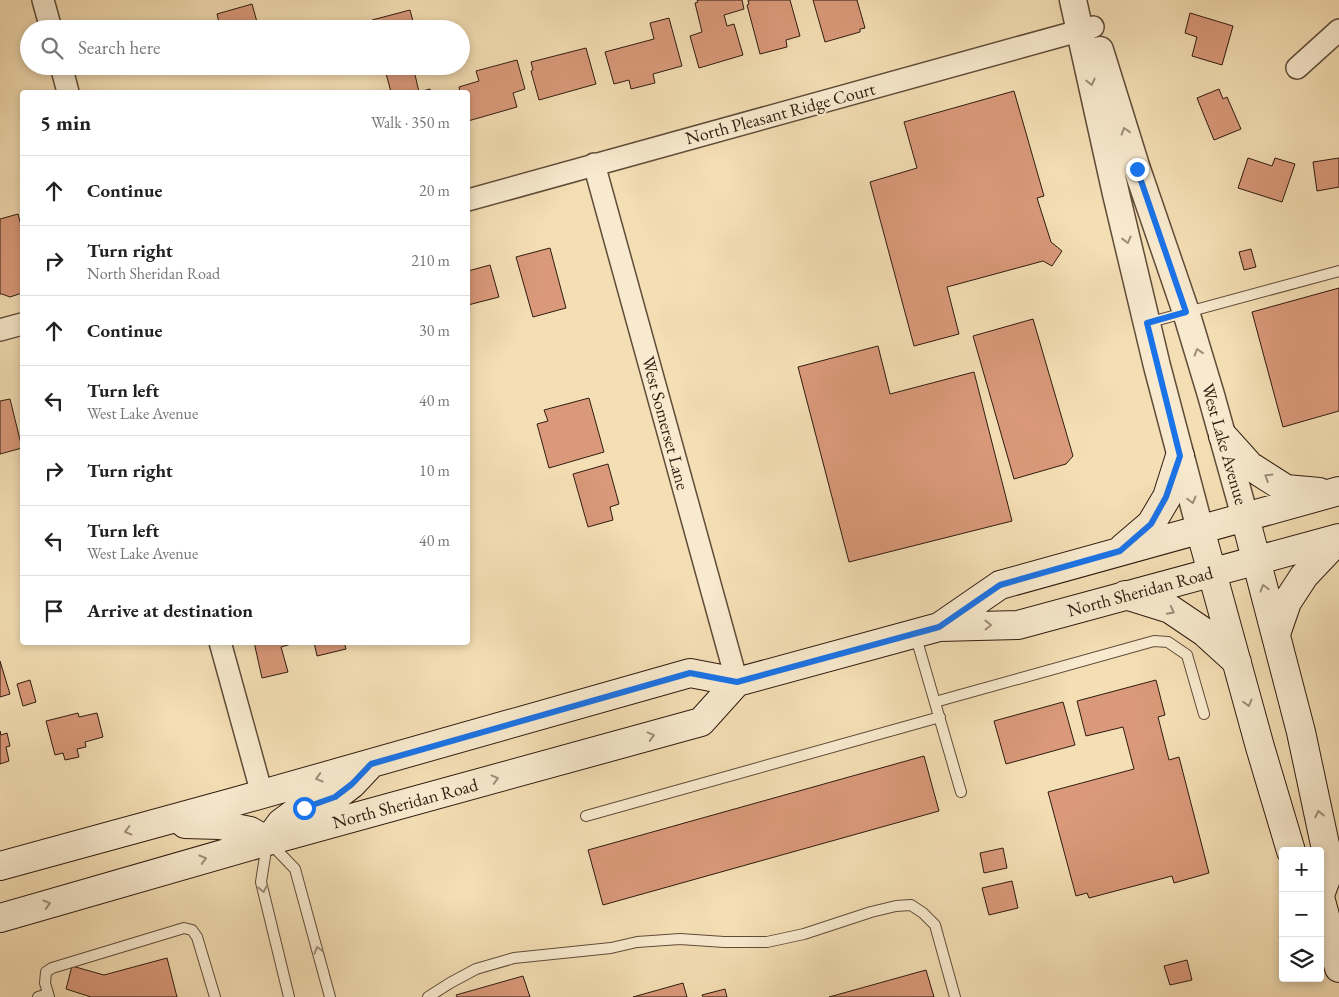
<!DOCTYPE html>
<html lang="en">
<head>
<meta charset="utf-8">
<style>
	:root { --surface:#fff; --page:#f6f6f6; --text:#222; --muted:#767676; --line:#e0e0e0 }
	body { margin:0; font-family:"EB Garamond",serif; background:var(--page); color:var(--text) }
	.controls { position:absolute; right:15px; bottom:15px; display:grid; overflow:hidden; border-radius:5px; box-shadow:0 2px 8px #0003 }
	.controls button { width:45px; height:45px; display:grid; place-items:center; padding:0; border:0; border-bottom:1px solid var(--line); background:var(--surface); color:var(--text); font:25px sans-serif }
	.stop { position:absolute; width:15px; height:15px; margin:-11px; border:4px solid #1a73e8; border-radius:50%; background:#fff }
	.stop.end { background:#1a73e8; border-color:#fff; box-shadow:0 1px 5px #0008 }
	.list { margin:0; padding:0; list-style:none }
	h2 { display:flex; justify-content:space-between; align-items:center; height:65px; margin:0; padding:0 20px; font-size:21px }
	h2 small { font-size:16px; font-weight:400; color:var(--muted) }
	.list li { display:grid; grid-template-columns:32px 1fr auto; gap:15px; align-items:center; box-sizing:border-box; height:70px; padding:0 20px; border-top:1px solid var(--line) }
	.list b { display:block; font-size:19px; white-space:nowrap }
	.list p { margin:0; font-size:16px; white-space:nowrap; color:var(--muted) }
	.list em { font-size:16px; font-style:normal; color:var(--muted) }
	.icon { flex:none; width:28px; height:28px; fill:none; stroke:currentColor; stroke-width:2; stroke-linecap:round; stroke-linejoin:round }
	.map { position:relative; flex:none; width:1339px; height:997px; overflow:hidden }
	.search { position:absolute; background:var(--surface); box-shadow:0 2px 8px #0003; left:20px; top:20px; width:450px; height:55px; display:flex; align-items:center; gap:12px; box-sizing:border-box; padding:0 18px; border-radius:28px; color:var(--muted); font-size:19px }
	.panel { position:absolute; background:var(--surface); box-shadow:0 2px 8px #0003; left:20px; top:90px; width:450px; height:555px; border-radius:5px }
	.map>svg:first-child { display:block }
	.building { fill:#d9997a; stroke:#2f1b10 }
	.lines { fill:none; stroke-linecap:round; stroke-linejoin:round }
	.service-casing { stroke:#604c39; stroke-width:12 }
	.minor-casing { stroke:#604c39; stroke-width:24 }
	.tertiary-casing { stroke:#604c39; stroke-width:29 }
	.secondary-casing { stroke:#2f1b10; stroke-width:30 }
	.service { stroke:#f8eace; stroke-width:10 }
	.minor { stroke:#f8eace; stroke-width:21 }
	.tertiary { stroke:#f8eace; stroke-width:26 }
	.secondary { stroke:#f8eace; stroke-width:28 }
	.oneway { stroke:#9e8d78 }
	.route { stroke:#1a73e8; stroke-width:6 }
	.labels { text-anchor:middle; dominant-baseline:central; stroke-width:4.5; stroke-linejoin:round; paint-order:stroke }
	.street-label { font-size:18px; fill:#2f1b10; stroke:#f8eace }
</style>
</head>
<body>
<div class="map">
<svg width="1339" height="997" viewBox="0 0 1339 997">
	<rect width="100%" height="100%" fill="#f4deb4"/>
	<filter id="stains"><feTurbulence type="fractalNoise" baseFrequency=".004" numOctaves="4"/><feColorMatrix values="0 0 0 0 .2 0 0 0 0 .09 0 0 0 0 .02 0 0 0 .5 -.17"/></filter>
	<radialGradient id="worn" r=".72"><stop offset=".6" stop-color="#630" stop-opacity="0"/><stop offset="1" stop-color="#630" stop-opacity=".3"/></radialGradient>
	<path class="building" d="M697,0H742L744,9L724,15L727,26L734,24L743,55L699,68L690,36L702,32L695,3L698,2Z
		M748,0H790L800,36L786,40L787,47L760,54L747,5L749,4Z
		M813,0H857L865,28L860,29V32L825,42Z
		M252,4L259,29H215L220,27L217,14Z
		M410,10L415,29H374L372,20Z
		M1190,13L1233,26L1222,65L1192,56L1197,37L1185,33Z
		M669,18L682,66L653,74L655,83L631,89L629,80L614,84L605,52L654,39L650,23Z
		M586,48L596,84L539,100L531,71L533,70L531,62Z
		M517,60L525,89L513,93L517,107L468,121V92H460L459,87L479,81L476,71Z
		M171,66H195L173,72Z
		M384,66H413L419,92L430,89L431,92H391Z
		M1219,89L1223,99L1227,97L1241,129L1214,140L1197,98Z
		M1014,91L1044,196L1037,198L1051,242L1062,251L1052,266L1043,261L947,287L959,334L914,346L870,182L917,168L904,122Z
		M1248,158L1272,166L1275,158L1295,164L1282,202L1238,188Z
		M1339,158V187L1317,191L1313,162Z
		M18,214L22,229V293L10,297L2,294H0V219Z
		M550,248L566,308L533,317L516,257Z
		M1251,249L1256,267L1244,270L1239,252Z
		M490,265L499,297L468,305V271Z
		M1339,288V411L1283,427L1252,312Z
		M1033,319L1073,456L1066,464L1014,479L973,336Z
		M878,346L890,394L974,372L1012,521L849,562L798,367Z
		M589,398L604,452L549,468L537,424L548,421L544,410Z
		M10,399L22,448L0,454V401Z
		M608,464L619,504L610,507L613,520L588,527L573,474Z
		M254,642H298L281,647L288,672L262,678Z
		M314,642H344L346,649L317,656Z
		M0,661L10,694L0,697Z
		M30,680L36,702L23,706L17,684Z
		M1156,680L1165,715L1158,717L1169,760L1179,757L1209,873L1174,883L1172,876L1089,898L1087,893L1076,896L1048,792L1134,769L1123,727L1086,736L1077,701Z
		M1063,702L1075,745L1006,764L994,721Z
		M78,713L79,717L97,713L103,737L85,742L86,747L77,749L79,757L65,760L63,753L55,755L46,721Z
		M0,731L1,735L7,733L10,746L6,747L9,761L0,764Z
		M924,756L939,811L603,905L588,850Z
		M1003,848L1007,868L984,873L980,853Z
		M1012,881L1018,908L989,915L982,888Z
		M167,958L177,997H91L66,989L72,966L104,975Z
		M1187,960L1192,980L1170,985L1164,966Z
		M926,970L934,997H829Z
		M523,976L530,997H457L456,995Z
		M683,983L687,997H633Z
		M725,989L727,997H703L702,995Z"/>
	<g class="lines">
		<g class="service-casing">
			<path id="service" d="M1147,323L1339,271
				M915,634C930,687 946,739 961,792
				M935,702L1154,641L1168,642L1187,655L1204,714
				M586,816L940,717
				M270,843L295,869L330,997
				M267,844L261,882L289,997
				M38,997L48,994
				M49,997L45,983L46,972L52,968L184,928L192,930L197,937L215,997
				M428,997L450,983L476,969L514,958L611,948L637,942L680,939L724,942H767L804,934L871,912L896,906L911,905L923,913L935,925L955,997"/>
		</g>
		<g class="minor-casing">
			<path id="minor" d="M43,0L51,29
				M61,66L68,92
				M1297,68L1339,30
				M594,164L737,682
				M468,200L1093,27
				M0,330L22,324
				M220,642L262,794"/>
		</g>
		<g class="tertiary-casing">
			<path id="tertiary" d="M1073,0L1116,194L1157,366L1200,529
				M1100,50L1137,169L1186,312L1211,395L1245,517"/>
		</g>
		<g class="secondary-casing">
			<path id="secondary" d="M1223,436L1250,466L1286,489L1319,492
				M1245,517L1301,732L1330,868L1320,895
				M1200,529L1260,747L1291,851
				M1123,548L1151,524L1167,497L1180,456
				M1125,595L1170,609L1204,632L1237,662
				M939,627L1000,585L1339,491
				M1276,634L1287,602L1304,576L1339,539
				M185,824L220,825L250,831L268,841L281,823L300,809L335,797L352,784L368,767
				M0,866L234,802L690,673L737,682L939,627L1018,625L1339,538
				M1320,897L1339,968
				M0,918L268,841L701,722L737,682"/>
		</g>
		<use href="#service" class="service"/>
		<use href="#minor" class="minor"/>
		<use href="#tertiary" class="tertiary"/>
		<use href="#secondary" class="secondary"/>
	</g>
	<defs><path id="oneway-chevron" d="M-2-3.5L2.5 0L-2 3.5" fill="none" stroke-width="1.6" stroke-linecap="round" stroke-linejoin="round" transform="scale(1.25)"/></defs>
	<g class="oneway">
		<use href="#oneway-chevron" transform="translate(1091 82) rotate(77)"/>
		<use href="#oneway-chevron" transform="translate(1125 131) rotate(-107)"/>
		<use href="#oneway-chevron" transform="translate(1127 240) rotate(76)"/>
		<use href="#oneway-chevron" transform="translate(1198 352) rotate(-107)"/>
		<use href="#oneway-chevron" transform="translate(1268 477) rotate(-148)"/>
		<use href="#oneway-chevron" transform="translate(1192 500) rotate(75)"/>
		<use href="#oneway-chevron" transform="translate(1264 588) rotate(-106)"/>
		<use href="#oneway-chevron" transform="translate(1171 611) rotate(27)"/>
		<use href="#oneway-chevron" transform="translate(988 625) rotate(-1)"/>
		<use href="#oneway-chevron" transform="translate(1248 703) rotate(75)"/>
		<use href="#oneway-chevron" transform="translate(651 736) rotate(-15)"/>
		<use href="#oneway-chevron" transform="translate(319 778) rotate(164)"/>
		<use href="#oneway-chevron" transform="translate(495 779) rotate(-15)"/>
		<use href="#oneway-chevron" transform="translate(1319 814) rotate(-102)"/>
		<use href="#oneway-chevron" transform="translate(128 831) rotate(165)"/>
		<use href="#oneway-chevron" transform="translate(203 859) rotate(-16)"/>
		<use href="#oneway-chevron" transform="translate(263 889) rotate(78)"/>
		<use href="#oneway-chevron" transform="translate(47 904) rotate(-16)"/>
		<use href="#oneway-chevron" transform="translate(318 950) rotate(-106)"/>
	</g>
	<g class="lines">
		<path class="route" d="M304,808L335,797L352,784L371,764L690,673L737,682L939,627L1000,585L1120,551L1151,524L1166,497L1180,456L1147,323L1186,312L1137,169"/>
	</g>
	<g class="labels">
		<g class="street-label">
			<text transform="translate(780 113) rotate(-15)">North Pleasant Ridge Court</text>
			<text transform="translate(666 423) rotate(75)">West Somerset Lane</text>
			<text transform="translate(1225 444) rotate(74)">West Lake Avenue</text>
			<text transform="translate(1140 591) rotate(-15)">North Sheridan Road</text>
			<text transform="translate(405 803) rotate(-15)">North Sheridan Road</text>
		</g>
	</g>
	<rect width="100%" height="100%" filter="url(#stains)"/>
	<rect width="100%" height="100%" fill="url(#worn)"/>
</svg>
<div class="controls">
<button>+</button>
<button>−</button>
<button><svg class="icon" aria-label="layers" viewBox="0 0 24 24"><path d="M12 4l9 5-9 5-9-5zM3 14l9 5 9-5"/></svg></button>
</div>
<div class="stop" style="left:304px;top:808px"></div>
<div class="stop end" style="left:1137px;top:169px"></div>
<div class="search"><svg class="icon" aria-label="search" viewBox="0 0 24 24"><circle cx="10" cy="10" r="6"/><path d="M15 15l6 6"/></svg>Search here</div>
<section class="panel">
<h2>5 min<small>Walk · 350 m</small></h2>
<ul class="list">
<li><svg class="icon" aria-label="ahead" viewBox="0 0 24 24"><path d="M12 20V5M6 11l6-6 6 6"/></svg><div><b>Continue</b></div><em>20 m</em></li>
<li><svg class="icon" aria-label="right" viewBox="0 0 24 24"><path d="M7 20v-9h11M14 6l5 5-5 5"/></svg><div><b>Turn right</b><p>North Sheridan Road</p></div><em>210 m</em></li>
<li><svg class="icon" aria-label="ahead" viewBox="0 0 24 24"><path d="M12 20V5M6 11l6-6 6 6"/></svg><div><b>Continue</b></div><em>30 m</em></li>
<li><svg class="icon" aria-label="left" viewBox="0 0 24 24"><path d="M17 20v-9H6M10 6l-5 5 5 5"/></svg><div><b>Turn left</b><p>West Lake Avenue</p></div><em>40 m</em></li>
<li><svg class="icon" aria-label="right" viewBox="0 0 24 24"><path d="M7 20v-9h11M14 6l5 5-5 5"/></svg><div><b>Turn right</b></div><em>10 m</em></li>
<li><svg class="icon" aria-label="left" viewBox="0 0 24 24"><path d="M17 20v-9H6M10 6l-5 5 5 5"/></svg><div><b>Turn left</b><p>West Lake Avenue</p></div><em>40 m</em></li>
<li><svg class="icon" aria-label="arrive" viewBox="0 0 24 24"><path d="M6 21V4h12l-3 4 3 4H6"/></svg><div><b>Arrive at destination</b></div></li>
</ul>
</section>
</div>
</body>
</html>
